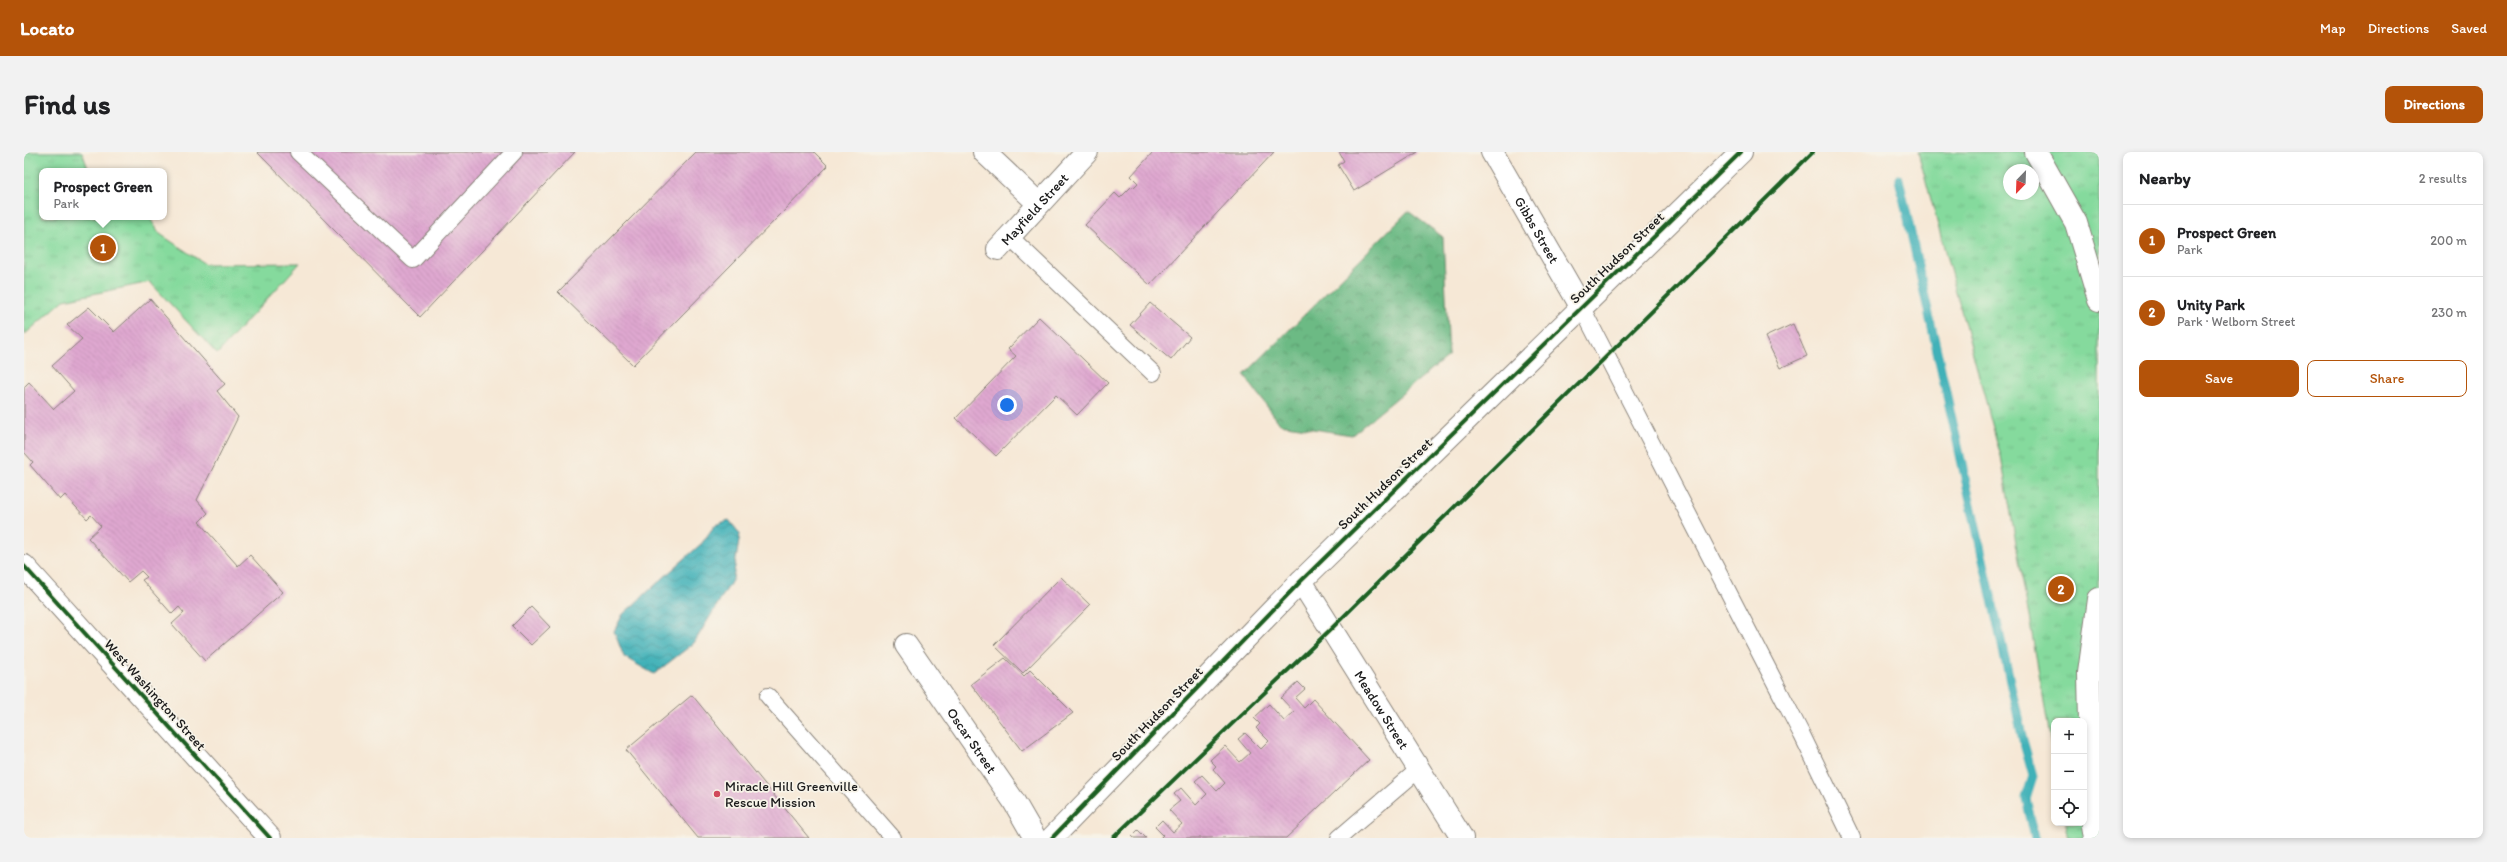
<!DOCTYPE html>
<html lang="en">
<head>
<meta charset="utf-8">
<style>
	:root { --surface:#fff; --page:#f2f2f2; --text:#202124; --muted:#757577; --line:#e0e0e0; --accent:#b45309 }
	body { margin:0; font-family:Itim,sans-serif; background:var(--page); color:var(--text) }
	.controls { position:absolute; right:12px; bottom:12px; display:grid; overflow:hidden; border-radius:8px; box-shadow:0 2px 6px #0003 }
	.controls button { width:36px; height:36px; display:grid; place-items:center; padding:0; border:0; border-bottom:1px solid var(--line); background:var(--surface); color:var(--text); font:20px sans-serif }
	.compass { position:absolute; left:1979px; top:12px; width:36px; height:36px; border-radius:50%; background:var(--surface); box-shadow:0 2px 6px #0003; rotate:203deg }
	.you { position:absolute; left:983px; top:253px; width:14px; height:14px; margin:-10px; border:3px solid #fff; border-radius:50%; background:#1a73e8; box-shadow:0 0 0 6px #1a73e833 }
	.badge { display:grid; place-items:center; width:26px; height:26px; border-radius:50%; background:var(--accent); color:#fff; font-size:13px; font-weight:700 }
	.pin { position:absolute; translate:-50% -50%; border:2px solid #fff; box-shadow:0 1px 4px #0006 }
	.popup { position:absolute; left:15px; top:16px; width:128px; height:52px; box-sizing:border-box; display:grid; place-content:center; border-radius:8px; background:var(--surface); filter:drop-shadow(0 1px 3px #0005); font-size:13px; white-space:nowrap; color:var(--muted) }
	.popup b { font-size:15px; color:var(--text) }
	.popup::after { content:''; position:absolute; left:50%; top:100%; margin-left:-8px; border:8px solid transparent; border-top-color:var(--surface) }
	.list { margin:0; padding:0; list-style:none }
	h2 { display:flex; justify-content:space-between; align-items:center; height:52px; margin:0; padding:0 16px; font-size:17px }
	h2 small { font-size:13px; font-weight:400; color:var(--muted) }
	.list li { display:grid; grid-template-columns:26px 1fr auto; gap:12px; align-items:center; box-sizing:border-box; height:72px; padding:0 16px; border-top:1px solid var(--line) }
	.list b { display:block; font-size:15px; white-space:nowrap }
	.list p { margin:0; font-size:13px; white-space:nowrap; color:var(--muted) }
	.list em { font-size:13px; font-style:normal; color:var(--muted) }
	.actions { display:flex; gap:8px; padding:12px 16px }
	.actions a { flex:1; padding:9px 0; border:1px solid var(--accent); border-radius:8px; text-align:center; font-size:14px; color:var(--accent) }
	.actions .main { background:var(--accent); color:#fff }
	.icon { flex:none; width:22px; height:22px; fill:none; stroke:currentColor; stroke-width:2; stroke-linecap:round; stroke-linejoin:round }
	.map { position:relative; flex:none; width:2075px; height:686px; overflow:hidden; border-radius:8px }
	header { display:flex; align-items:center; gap:24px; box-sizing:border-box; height:56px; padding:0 20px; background:var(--accent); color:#fff }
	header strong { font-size:19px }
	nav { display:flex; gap:22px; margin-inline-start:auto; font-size:14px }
	.intro { display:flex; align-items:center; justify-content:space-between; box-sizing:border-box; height:96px; padding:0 24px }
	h1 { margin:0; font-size:28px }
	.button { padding:10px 18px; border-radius:8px; background:var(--accent); color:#fff; font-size:14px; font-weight:700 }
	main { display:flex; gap:24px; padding:0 24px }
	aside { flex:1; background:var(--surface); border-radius:8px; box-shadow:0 2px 6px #0003 }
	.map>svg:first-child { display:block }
	.forest { fill:url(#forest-crowns); stroke:#446b50 }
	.park { fill:url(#park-tufts); stroke:#507b5c; fill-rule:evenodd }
	.water { fill:url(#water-waves); stroke:#2e666a }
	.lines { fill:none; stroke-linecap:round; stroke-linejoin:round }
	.stream { stroke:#40b1b8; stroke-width:9 }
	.building { fill:url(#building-back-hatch) }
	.lane-casing { stroke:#898279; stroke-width:18 }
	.street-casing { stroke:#898279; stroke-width:24 }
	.secondary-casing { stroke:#898279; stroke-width:24 }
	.lane { stroke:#fff; stroke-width:16 }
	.street { stroke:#fff; stroke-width:22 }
	.secondary { stroke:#fff; stroke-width:22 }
	.cycleway-casing { stroke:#f7f3e8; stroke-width:6 }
	.cycleway { stroke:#1b5e20; stroke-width:4 }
	.poi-dot { fill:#d1495b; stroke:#f7f3e8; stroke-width:1.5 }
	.labels { text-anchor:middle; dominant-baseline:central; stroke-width:3.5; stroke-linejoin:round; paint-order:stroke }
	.street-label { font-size:14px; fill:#1c1c1c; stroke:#f7f3e8 }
	.poi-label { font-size:14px; fill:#1c1c1c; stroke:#f7f3e8; text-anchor:start }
</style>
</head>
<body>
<header>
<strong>Locato</strong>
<nav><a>Map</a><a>Directions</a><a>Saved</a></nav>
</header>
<div class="intro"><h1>Find us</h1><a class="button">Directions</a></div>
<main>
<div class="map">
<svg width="2075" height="686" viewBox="0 0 2075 686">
	<defs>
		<pattern id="forest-crowns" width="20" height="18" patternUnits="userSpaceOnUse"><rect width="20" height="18" fill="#6cba84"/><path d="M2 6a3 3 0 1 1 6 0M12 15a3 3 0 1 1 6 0" fill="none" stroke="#58966b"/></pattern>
		<pattern id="park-tufts" width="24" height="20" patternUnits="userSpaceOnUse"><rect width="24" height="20" fill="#85da9d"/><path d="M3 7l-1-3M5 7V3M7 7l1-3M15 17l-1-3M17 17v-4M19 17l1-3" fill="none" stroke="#72ba87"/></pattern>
		<pattern id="water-waves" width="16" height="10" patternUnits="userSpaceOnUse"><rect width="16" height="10" fill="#40b1b8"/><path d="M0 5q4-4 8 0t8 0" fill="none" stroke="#358f95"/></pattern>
		<pattern id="building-back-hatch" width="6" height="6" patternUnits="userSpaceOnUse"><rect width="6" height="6" fill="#dfa7d0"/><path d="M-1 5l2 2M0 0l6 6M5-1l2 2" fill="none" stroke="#bf8fb2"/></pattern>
	</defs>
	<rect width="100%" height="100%" fill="#f7f3e8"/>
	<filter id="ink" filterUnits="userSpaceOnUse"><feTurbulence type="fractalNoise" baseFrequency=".025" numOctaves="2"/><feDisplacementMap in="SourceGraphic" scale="8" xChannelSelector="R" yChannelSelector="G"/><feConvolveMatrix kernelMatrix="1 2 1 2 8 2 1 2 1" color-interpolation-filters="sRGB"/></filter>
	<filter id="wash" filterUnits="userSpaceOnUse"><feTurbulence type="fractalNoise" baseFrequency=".012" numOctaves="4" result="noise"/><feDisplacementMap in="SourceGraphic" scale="16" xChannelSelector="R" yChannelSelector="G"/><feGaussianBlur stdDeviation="0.9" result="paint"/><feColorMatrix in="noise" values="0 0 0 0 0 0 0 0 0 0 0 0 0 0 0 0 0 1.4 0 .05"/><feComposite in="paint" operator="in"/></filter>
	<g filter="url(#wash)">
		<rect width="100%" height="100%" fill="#f6e8d6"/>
		<path class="forest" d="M1384,59L1419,85L1425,203L1328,283L1256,272L1220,223Z"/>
		<path class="park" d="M0,0H58L65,19H18V65H125L136,82L181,112L276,111L193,202L126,130L40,148L0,183Z
			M1894,0H2075V686H2044L2041,671H2060V569H2030V608L1977,305ZM1985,18H2009V42H1985Z"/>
		<path class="water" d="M705,368L716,382L709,427L670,491L630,522L600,505L590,479L599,462L678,391L691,373Z"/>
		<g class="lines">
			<path class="stream" d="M1875,27L1999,588L2009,624L2002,646L2011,686"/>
		</g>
		<g id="blocks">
			<path class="building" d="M233,0H551L396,165Z
				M672,0H790L804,14L609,213L534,140Z
				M1129,0H1250L1126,133L1061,73L1091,41L1096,46L1108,34L1109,36L1114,31L1107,24Z
				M1315,0H1394L1330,39L1314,13L1320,9Z
				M126,147L201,232L193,239L214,265L173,348L184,361L175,370L214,414L226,403L259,440L181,509L148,472L160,461L155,455L148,462L118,428L123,425L117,419L104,430L64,386L77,374L67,363L63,367L41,343L36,348L6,313L9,310L0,300V235L5,230L30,257L50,239L28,214L58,187L43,173L65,155L90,180Z
				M1126,151L1166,185L1147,208L1106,173Z
				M1015,165L1084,231L1053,263L1032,243L972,304L932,266L992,204L984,197Z
				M1769,172L1783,204L1756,216L1741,185Z
				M1037,425L1066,453L999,521L970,493Z
				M507,455L526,475L507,493L488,474Z
				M981,506L1000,524L1006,518L1049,561L998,599L947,532Z
				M1274,530L1281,537L1271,546L1280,556L1289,547L1345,608L1262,686H1136L1139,683L1131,675L1138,668L1149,680L1158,672L1145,658L1156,649L1150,642L1157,636L1172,653L1183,642L1171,629L1178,623L1193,639L1201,631L1189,617L1192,614L1186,608L1201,594L1216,610L1226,601L1214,587L1221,581L1237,597L1245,589L1232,576L1236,572L1230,566L1245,552L1260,569L1270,560L1257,546Z
				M668,543L785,686H674L602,598Z
				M1114,678L1122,686H1110L1108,684Z"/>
		</g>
	</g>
	<g filter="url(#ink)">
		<use href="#blocks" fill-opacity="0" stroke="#898279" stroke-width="1"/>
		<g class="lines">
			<g class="lane-casing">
				<path id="lane" d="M274,0L389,108L490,0
					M985,84L1129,221
					M1558,156L1778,583L1828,686
					M744,544L869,686
					M1315,686L1394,618"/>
			</g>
			<g class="street-casing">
				<g id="street">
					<path d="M960,0L1014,51"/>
					<path id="s1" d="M1468,0L1558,156"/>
					<path d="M2012,0L2052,71L2075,148"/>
					<path id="s2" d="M974,97L1063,0"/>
					<path id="s3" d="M1277,429L1438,686"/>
					<path id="s4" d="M882,493L989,648L1011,686"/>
					<path d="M2071,686L2068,667L2065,521L2075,447"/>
				</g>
			</g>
			<g class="secondary-casing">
				<path id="secondary" d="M0,414L246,686
					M1028,686L1277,429L1717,0"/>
			</g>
			<use href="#lane" class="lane"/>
			<use href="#street" class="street"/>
			<use href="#secondary" class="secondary"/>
			<g class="cycleway-casing">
				<path id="cycleway" d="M0,414L246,686
					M1028,686L1277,429L1717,0
					M1089,686L1306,478L1789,0"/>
			</g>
			<use href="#cycleway" class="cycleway"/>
		</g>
	</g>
	<circle class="poi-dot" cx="693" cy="642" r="4"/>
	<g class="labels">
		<g class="street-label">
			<text stroke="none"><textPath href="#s2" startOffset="54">Mayfield Street</textPath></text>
			<text stroke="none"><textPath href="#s1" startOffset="90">Gibbs Street</textPath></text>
			<text transform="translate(1593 106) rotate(-44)">South Hudson Street</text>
			<text transform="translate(1361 332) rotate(-44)">South Hudson Street</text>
			<text transform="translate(131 543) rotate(48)">West Washington Street</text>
			<text stroke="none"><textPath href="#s3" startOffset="152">Meadow Street</textPath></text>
			<text transform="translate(1133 562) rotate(-46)">South Hudson Street</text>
			<text stroke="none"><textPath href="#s4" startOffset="116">Oscar Street</textPath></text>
		</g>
		<g class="poi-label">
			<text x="701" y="634">Miracle Hill Greenville<tspan x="701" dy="16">Rescue Mission</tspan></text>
		</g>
	</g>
</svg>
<div class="controls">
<button>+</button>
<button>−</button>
<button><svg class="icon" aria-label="locate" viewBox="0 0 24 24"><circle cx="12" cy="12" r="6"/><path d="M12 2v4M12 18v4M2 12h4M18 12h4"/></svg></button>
</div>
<svg class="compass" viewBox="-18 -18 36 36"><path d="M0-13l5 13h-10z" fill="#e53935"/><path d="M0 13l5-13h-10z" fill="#757577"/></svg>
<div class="you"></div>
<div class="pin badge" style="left:79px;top:96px">1</div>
<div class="popup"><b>Prospect Green</b>Park</div>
<div class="pin badge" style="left:2037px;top:437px">2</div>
</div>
<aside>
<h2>Nearby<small>2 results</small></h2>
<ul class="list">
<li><span class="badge">1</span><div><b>Prospect Green</b><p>Park</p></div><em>200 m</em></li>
<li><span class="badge">2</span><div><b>Unity Park</b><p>Park · Welborn Street</p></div><em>230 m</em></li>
</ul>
<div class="actions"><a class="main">Save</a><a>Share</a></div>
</aside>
</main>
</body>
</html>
